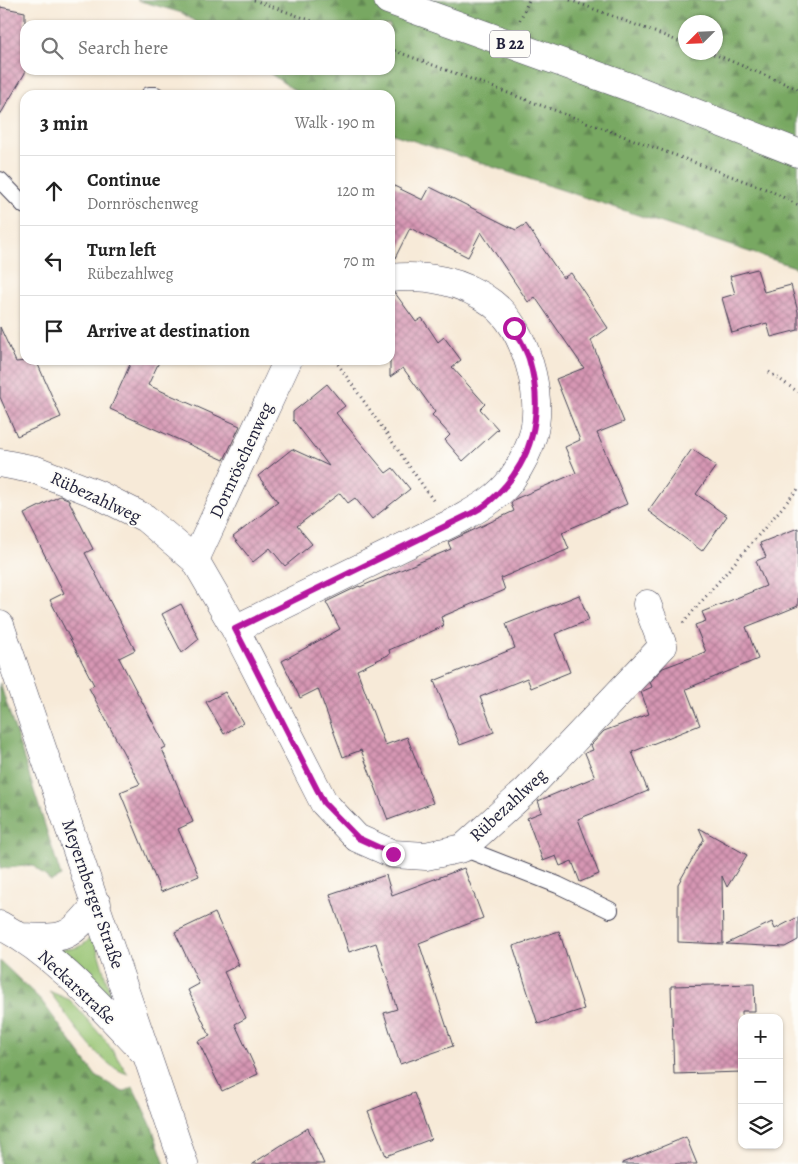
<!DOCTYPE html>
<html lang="en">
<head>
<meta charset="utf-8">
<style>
	:root { --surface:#fff; --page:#f6f6f6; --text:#222; --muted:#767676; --line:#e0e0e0 }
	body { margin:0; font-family:Alegreya,serif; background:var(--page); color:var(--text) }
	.controls { position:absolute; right:15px; bottom:15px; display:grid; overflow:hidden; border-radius:10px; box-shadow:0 1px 4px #0004 }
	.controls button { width:45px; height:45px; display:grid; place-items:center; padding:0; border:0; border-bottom:1px solid var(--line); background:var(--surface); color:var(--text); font:25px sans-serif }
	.compass { position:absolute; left:678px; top:15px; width:45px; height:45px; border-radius:50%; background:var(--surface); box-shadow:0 1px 4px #0004; rotate:246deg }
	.stop { position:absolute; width:15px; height:15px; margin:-11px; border:4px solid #b5179e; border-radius:50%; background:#fff }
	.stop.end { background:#b5179e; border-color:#fff; box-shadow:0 1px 5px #0008 }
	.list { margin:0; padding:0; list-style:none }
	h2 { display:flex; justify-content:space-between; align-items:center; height:65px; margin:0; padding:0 20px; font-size:21px }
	h2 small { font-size:16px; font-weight:400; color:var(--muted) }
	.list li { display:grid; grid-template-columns:32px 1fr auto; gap:15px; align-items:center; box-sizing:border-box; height:70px; padding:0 20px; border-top:1px solid var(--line) }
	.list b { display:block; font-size:19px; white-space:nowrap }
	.list p { margin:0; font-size:16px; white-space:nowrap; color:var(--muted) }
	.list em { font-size:16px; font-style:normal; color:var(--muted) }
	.icon { flex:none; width:28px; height:28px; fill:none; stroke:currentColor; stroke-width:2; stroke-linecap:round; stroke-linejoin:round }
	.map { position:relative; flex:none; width:798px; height:1164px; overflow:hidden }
	.search { position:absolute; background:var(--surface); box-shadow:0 1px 4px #0004; left:20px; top:20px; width:375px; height:55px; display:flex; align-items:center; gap:12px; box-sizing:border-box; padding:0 18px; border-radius:15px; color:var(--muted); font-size:19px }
	.panel { position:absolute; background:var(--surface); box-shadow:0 1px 4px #0004; left:20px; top:90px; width:375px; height:275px; border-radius:15px }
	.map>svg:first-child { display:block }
	.grass { fill:#95c270; stroke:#5c7256 }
	.forest { fill:url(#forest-firs); stroke:#4d654e; fill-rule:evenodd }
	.building { fill:url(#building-cross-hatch) }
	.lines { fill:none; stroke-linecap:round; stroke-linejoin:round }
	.lane-casing { stroke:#424053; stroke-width:18 }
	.street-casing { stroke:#424053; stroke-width:29 }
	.secondary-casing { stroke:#424053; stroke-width:29 }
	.primary-casing { stroke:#424053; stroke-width:29 }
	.path { stroke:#424053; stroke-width:3; stroke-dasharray:1 4; stroke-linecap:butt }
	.lane { stroke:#fff; stroke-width:16 }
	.street { stroke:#fff; stroke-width:28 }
	.secondary { stroke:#fff; stroke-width:28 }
	.primary { stroke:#fff; stroke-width:28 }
	.route { stroke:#b5179e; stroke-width:6 }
	.labels { text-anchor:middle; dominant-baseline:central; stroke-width:4; stroke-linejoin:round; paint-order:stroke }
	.shield { fill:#fdfcf7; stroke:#646373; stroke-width:1 }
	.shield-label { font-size:16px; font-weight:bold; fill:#22223b }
	.street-label { font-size:18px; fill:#22223b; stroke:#fdfcf7 }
</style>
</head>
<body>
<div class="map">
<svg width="798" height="1164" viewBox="0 0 798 1164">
	<defs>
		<pattern id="forest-firs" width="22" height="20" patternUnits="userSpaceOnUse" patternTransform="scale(1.25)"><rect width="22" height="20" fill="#78a862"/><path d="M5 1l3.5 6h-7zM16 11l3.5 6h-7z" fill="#628852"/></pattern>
		<pattern id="building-cross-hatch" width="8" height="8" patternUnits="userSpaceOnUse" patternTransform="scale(1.25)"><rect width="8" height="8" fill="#d797b4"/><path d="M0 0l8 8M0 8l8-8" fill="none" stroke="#ae7b94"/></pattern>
	</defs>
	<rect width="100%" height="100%" fill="#fdfcf7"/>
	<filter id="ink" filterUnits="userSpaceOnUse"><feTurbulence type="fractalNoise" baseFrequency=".02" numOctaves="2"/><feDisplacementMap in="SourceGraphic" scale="10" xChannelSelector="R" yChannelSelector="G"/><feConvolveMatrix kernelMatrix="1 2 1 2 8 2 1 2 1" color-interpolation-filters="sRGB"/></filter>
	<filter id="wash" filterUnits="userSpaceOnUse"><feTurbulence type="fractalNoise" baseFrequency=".0096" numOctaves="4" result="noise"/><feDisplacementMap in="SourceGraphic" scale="20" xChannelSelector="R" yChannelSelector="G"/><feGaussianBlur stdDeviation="1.12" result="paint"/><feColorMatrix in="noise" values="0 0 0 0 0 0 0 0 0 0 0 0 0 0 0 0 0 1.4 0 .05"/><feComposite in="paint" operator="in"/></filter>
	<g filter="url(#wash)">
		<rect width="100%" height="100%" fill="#f7ead8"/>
		<path class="grass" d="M93,935L112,999L59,949C76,949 82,948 93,935Z
			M49,991L70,1000L106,1041L128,1074C98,1066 68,1016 49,991Z"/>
		<path class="forest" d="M137,0H798V268L390,133V95H301L265,70H390V25H200L182,13ZM686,22H716V52H686Z
			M0,683L61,876L51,881L32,865L0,869Z
			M0,961L41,1000L96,1076L123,1092L133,1087L151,1125L165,1164H0Z"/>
		<g id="blocks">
			<path class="building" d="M0,7L25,12V73L0,115Z
				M390,184L423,200L430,187L516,230L526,224L563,278L571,273L608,328L591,340L624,422L597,433L627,504L562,532L569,549L501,578L505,590L441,617L444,626L389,650L390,654L357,670L385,745L407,737L433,803L388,820L361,750L343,757L318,689L300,698L282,661L340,629L326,602L359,586L360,587L451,549L448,542L514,511L511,504L515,499L576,473L565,447L580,440L556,379L584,368L535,297L528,302L481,232L468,257L410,228L393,262H390Z
				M757,269L764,292L791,285L798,312V330L771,337L767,323L732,333L722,298L735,294L730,276Z
				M390,293H395L416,322L422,318L438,342L444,337L461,360L452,367L485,404L480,409L498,429L463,461L445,440L450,435L432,415L435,412L403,368L390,377Z
				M0,327L16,362L36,360L61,417L17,436L0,397Z
				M132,360H160L148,385L240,426L224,460L110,409Z
				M327,384L345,406L336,413L386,473L393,468L410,489L372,519L355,498L348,503L340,493L297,526L312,544L285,566L270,548L253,562L233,537L278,502L258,476L292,449L329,466L293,420V412Z
				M692,449L716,466L696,494L727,516L702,551L648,511Z
				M60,496L68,499L93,549L85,553L135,650L119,658L166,747L162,749L193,822L178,829L199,876L161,892L120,792L140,784L89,688L94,685L50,600L64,593L24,514Z
				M798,528V606L746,627L758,659L686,689L700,725L632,752L648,791L578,819L599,874L580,882L572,861L560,866L556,856L543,861L527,818L542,812L538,801L595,777L585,753L593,750L591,745L604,731L649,714L641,692L652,687L650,682L663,668L706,652L695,625L706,621L702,612L766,586L756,561L766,557L760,543Z
				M579,595L589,620L555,634L570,672L531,688L527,678L480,697L494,732L460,745L434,681L515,648L506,624Z
				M181,604L199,639L182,653L162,614Z
				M225,692L243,723L224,734L206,702Z
				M699,828L747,855L727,887L722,876L723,944L678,942V884L704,839Z
				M464,868L483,918L419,943L453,1046L400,1064L384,1013L397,1009L376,943L349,952L330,894L386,875L392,895Z
				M215,913L239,965L224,972L246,1018L235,1024L258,1074L222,1091L198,1041L210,1036L188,990L199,984L175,932Z
				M798,917V940L785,947L726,944L772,922L775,929Z
				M559,931L584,1009L538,1024L513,946Z
				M754,984L755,1011H742V1072L674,1074L671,986Z
				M414,1093L431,1139L386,1156L368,1111Z
				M308,1128L324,1164H252Z
				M686,1137L697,1164H622V1163Z"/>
		</g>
	</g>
	<g filter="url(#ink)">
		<use href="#blocks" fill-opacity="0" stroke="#424053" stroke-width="1"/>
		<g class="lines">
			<g class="lane-casing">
				<path id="lane" d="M149,95H156
					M0,180L25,206
					M463,848L558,885L610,910"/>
			</g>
			<g class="street-casing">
				<path id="street" d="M0,463L36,470L97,494L145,518L195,560L235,629L324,803L357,838L393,854L426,856L463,848L527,790L663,646L647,604
					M195,560L288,360
					M235,629L460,519C479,508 498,498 511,480C520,467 529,450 533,435C544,395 526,329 492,303C463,281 425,274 390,278"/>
			</g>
			<g class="secondary-casing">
				<path id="secondary" d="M0,625L184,1164
					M0,925C56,955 99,1005 143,1051
					M21,937C67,939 68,939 97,904"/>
			</g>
			<g class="primary-casing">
				<path id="primary" d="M388,0L632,88L798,153"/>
			</g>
			<path class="path" d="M254,0L323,25
				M570,0L686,44
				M520,20L529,0
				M390,49L771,191L798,205
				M709,52L798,89
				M335,360L435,503
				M769,372L798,392
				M683,623L798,489"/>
			<use href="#lane" class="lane"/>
			<use href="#street" class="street"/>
			<use href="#secondary" class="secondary"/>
			<use href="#primary" class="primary"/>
		</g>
	</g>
	<g class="lines" filter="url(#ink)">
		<path class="route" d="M393,854L358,838L324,803L235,629L460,519C470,514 482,509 490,501C533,464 545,413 529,359C526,349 519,338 514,328"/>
	</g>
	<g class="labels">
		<rect class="shield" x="490" y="30.5" width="40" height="27" rx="4"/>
		<g class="shield-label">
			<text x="510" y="44">B 22</text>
		</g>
		<g class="street-label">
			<text transform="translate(241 460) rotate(-65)">Dornröschenweg</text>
			<text transform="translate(96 497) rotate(25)">Rübezahlweg</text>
			<text transform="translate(508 805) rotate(-43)">Rübezahlweg</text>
			<text transform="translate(93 894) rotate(71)">Meyernberger Straße</text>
			<text transform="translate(77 987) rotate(43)">Neckarstraße</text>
		</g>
	</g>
</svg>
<div class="controls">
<button>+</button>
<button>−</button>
<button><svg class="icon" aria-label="layers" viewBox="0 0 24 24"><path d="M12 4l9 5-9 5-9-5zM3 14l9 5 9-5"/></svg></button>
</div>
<svg class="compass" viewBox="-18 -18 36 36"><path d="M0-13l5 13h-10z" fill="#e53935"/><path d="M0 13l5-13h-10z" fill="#767676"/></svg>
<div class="stop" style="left:514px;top:328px"></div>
<div class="stop end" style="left:393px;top:854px"></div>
<div class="search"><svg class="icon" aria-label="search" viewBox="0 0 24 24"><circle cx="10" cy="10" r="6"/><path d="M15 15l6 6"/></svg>Search here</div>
<section class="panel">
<h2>3 min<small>Walk · 190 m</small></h2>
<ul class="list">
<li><svg class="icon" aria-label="ahead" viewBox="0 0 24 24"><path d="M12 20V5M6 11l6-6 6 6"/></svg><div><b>Continue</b><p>Dornröschenweg</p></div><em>120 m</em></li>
<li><svg class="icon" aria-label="left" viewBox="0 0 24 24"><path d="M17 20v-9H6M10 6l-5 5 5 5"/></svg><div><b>Turn left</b><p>Rübezahlweg</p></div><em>70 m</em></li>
<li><svg class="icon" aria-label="arrive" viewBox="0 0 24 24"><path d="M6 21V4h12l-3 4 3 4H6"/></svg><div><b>Arrive at destination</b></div></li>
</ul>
</section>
</div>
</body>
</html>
